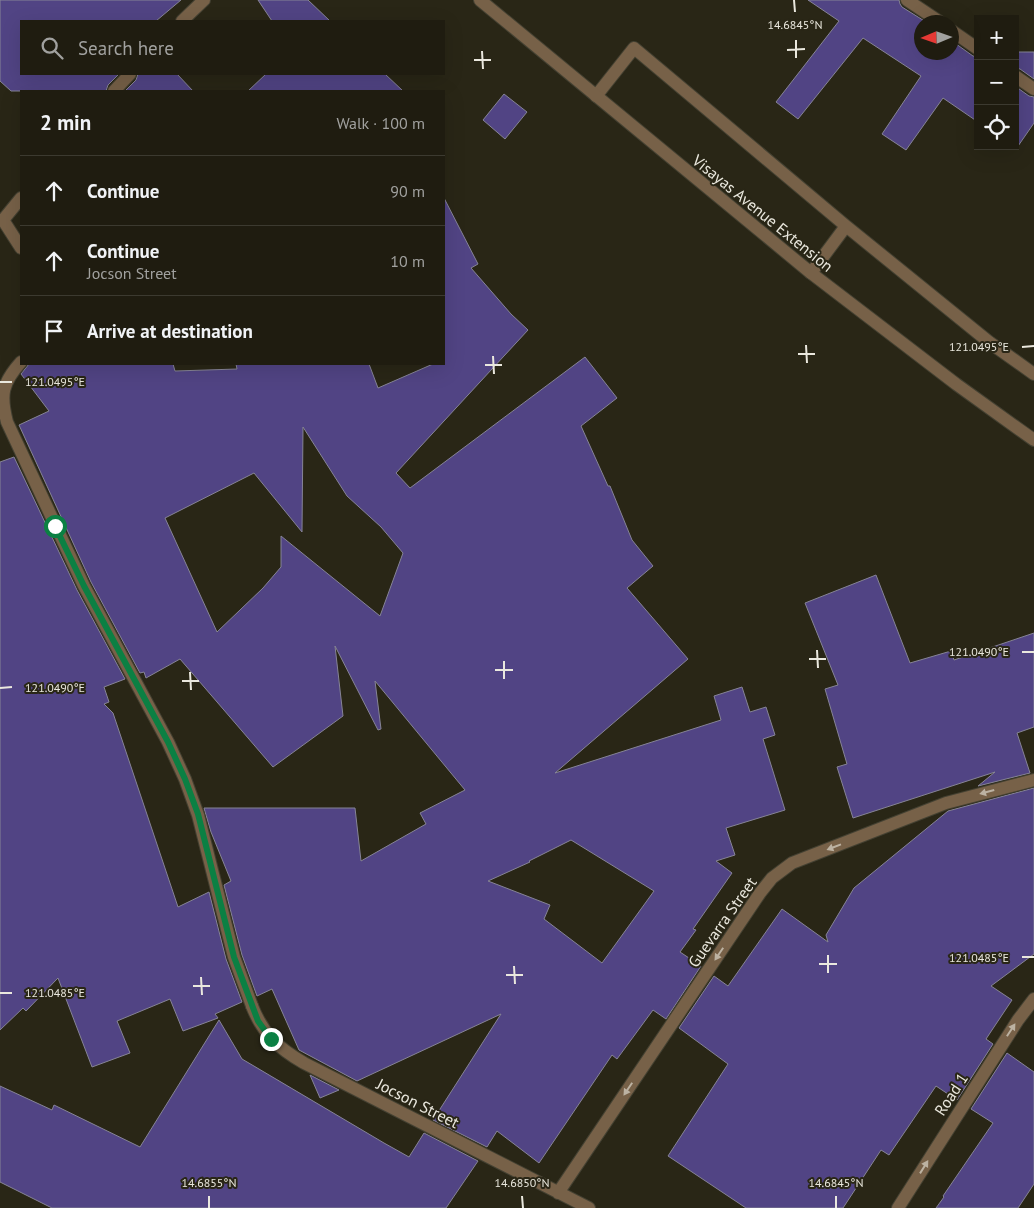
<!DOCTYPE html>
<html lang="en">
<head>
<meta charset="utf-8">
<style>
	:root { --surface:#1f1c10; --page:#272519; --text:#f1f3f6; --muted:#a1a19f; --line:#3c3a30 }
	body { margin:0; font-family:"PT Sans",sans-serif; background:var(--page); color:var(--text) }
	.controls { position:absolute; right:15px; top:15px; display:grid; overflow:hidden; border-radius:0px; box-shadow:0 5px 20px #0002 }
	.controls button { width:45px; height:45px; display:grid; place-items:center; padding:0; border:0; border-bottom:1px solid var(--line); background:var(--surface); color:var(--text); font:25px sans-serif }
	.compass { position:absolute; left:914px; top:15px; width:45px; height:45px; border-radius:50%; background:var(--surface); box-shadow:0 5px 20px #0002; rotate:268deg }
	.stop { position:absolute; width:15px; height:15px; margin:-11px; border:4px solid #0b8043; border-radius:50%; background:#fff }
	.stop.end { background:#0b8043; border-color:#fff; box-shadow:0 1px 5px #0008 }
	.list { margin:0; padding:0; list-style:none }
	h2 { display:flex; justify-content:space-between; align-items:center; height:65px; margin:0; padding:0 20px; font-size:21px }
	h2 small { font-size:16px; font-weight:400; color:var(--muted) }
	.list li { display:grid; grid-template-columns:32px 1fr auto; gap:15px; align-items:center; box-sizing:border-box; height:70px; padding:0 20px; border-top:1px solid var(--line) }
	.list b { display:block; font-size:19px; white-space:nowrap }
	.list p { margin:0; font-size:16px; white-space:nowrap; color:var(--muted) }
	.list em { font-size:16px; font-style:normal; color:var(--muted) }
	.icon { flex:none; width:28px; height:28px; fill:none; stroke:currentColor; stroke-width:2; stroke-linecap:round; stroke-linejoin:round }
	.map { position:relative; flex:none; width:1034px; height:1208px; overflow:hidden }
	.search { position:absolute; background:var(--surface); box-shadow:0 5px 20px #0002; left:20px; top:20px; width:425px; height:55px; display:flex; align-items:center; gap:12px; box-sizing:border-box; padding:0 18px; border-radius:0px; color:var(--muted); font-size:19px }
	.panel { position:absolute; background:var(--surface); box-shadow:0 5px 20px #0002; left:20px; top:90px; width:425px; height:275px; border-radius:0px }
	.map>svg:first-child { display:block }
	.building { fill:#514484; stroke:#868496; fill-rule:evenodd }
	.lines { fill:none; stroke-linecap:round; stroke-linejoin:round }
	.lane-casing { stroke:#444132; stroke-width:14 }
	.street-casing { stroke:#444132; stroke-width:14 }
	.lane { stroke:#776148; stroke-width:12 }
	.street { stroke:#776148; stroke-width:12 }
	.oneway { fill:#bcb2a2 }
	.route { stroke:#0b8043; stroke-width:6 }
	.ticks { fill:none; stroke:#eae8de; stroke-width:2 }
	.labels { text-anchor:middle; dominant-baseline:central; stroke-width:4; stroke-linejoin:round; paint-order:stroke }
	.street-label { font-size:16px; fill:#eae8de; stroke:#292616 }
	.ticks-label { font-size:12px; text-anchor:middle; fill:#eae8de; stroke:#292616; stroke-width:4; stroke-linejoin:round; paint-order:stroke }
</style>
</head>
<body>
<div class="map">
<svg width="1034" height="1208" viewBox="0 0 1034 1208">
	<rect width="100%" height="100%" fill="#292616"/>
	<path class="building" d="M0,0H181L156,21H21V74H119L108,85L106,91H11L0,81Z
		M258,0H308L330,21H272Z
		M808,0H899L900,4L902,7L926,22H922V52H952V41L973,56L978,57V122L943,98L906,150L882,134L921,76L863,38L798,119L776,102L839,21Z
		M1015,52H1034V79L1020,69L1015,68Z
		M138,74H177L193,91H125L136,80Z
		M266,74H385L403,91H248Z
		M1015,86L1029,96L1034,97V123L1016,149L1013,146H1015Z
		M504,94L527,112L505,139L483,120Z
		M444,198L478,264L471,268L511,314L528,330L396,473L410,488L585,357L617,398L581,426L608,486H610L632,540L653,566L627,588L688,659L555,773L721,720L714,696L742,687L750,712L766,707L775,735L763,739L785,810L726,828L735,855L716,861L732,873L693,929L696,930L680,952L701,966L666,1019L653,1010L617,1059L612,1055L539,1163L497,1131L487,1147L433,1120L501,1014L357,1081L299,1050L272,989L257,996L242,955L224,885L231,881L211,832L204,808H355L361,861L426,824L420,813L465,790L375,681L381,729L378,730L335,646L343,716L273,767L180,659L146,678L144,672L140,673L91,582L19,425L49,411L21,374L29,364H173L175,371L237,369L236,364H369L378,388L433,364H444ZM303,427L347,496L381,527L403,553L380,616L281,536V567L263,588L217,632L165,518L254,473L302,532ZM571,840L654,891L602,963L544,919L550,905L488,881L530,862L529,861Z
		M14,457L77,590L125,679L104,687L109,702L104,704L113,713L178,907L209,892L226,959L242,1002L215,1014L218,1018L183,1031L170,999L117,1021L130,1053L92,1067L58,978L26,1011L23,1008L0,1030V462Z
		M876,575L910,663L951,651L954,660L1034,633V727L1017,733L1030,773L978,786L995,772L853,818L837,767L847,764L825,689L838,685L805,603Z
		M1034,788V954L991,986L1012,1000L986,1039L993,1044L957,1100L936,1086L889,1155L881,1150L843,1208H746L668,1156L728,1064L679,1028L714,976L728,986L782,909L828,942L826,935L854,888L948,811Z
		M219,1020L242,1059L384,1143L409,1157L424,1133L478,1161L446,1208H52L0,1182V1086L52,1110L54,1105L140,1147Z
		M1007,1053L1034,1072V1184L1018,1208H936L944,1197L943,1196L993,1123L971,1109Z
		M310,1075L339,1090L320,1098Z"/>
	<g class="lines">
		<g class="lane-casing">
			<path id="lane" d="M907,0L940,22
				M182,21L204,0
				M952,31L978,49
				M1015,76L1034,89
				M114,91L130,74
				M596,96L634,48L846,226L989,342L1034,374
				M21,198L3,220L21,248
				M811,273L846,226
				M21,362C2,383 0,395 7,422L84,586L168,742L185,779L198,815L234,957L252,1006"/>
		</g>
		<g class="street-casing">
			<path id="street" d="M480,0L811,273L956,384L1034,440
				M252,1006C263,1034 278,1048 304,1063L589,1208
				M558,1193L760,893L772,878L792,863L946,803L1034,780
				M898,1208L1018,1020L1034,999"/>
		</g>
		<use href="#lane" class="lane"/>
		<use href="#street" class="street"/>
	</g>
	<defs><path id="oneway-solid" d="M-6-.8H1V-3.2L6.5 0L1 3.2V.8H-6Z" transform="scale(1.25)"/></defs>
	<g class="oneway">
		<use href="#oneway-solid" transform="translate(987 792) rotate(165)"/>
		<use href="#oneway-solid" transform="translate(834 847) rotate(159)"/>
		<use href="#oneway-solid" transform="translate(719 954) rotate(124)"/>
		<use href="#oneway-solid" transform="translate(1011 1030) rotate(-57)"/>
		<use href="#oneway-solid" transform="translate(628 1089) rotate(124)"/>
		<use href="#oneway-solid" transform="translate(924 1167) rotate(-58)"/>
	</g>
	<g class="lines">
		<path class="route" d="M55,526L84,586L168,742L185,779L198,814L234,957L258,1021L271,1039"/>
	</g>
	<path class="ticks" d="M794,0L795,12M796,40V58M787,50L805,49M482,51L483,69M474,60H491M806,345L807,363M1022,347L1034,346M798,354H815M493,356L494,374M485,365H502M0,382H12M817,650L818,668M1022,652H1034M809,659H826M504,661V679M495,670H513M190,672L191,690M182,681H199M0,688L12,687M828,955V973M1022,957H1034M819,964H837M514,966L515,984M506,975H523M201,977L202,995M193,986H210M0,993H12M209,1196V1208M522,1196L523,1208M836,1196V1208"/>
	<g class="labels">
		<g class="street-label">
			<text transform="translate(763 213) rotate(39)">Visayas Avenue Extension</text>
			<text transform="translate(722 922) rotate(-55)">Guevarra Street</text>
			<text transform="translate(951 1094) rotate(-57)">Road 1</text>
			<text transform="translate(418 1103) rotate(27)">Jocson Street</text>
		</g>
	</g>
	<g class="ticks-label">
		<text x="795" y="29">14.6845°N</text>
		<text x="979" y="351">121.0495°E</text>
		<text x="55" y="386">121.0495°E</text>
		<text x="979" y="656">121.0490°E</text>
		<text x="55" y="692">121.0490°E</text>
		<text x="979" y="962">121.0485°E</text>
		<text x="55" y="997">121.0485°E</text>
		<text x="209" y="1187">14.6855°N</text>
		<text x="522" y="1187">14.6850°N</text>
		<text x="836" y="1187">14.6845°N</text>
	</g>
</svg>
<div class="controls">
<button>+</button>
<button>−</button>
<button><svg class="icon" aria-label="locate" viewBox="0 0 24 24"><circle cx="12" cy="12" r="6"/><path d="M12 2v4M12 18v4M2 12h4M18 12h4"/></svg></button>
</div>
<svg class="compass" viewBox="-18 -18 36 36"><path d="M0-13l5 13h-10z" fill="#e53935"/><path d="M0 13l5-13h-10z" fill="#a1a19f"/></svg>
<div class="stop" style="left:55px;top:526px"></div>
<div class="stop end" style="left:271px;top:1039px"></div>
<div class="search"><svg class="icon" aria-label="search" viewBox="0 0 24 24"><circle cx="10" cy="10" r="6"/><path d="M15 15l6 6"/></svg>Search here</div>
<section class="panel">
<h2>2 min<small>Walk · 100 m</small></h2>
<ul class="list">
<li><svg class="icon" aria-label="ahead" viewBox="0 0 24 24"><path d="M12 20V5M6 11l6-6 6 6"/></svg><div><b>Continue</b></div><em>90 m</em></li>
<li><svg class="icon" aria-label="ahead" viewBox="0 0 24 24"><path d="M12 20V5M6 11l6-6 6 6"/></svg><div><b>Continue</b><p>Jocson Street</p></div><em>10 m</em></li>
<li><svg class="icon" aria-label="arrive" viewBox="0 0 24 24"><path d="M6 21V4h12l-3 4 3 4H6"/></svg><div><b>Arrive at destination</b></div></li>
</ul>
</section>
</div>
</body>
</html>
